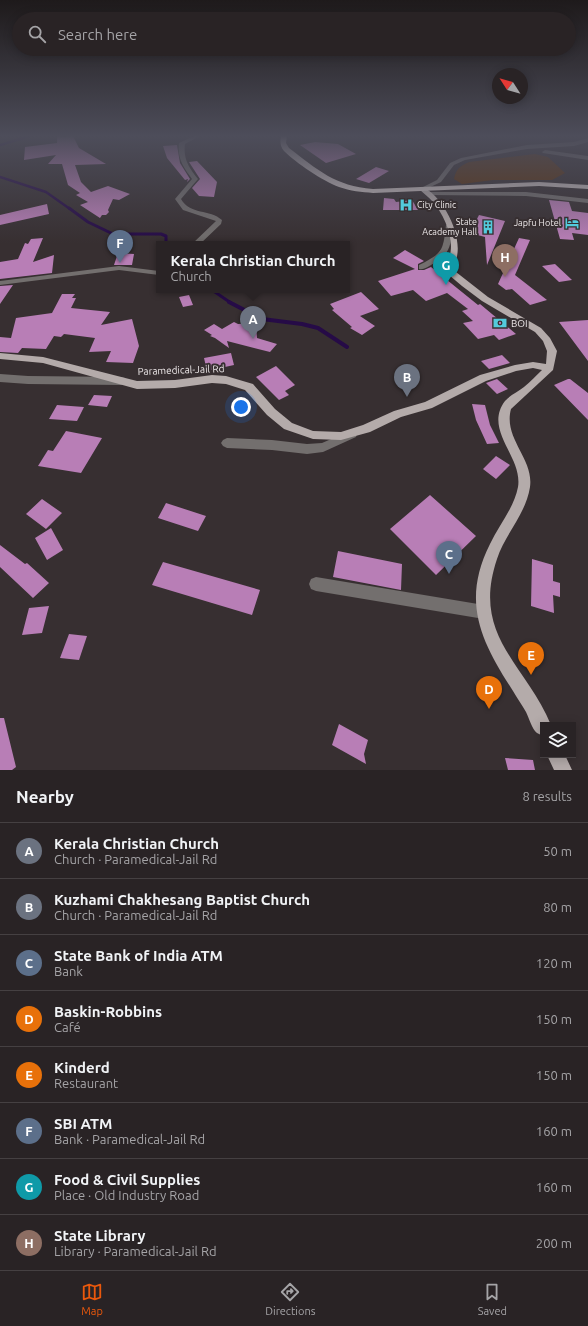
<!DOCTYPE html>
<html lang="en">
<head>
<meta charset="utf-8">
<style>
	:root { --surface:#292325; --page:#312b2d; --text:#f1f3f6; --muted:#a5a4a7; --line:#454042; --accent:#ea580c }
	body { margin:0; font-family:Ubuntu,sans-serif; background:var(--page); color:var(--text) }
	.controls { position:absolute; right:12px; bottom:12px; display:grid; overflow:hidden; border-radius:0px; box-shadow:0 2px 10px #0003 }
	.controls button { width:36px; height:36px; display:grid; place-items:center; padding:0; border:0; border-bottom:1px solid var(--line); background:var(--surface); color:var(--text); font:20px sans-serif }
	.compass { position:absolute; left:492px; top:68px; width:36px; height:36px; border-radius:50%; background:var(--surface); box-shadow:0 2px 10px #0003; rotate:306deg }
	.you { position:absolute; left:241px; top:407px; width:14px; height:14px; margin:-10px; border:3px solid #fff; border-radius:50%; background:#1a73e8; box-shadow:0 0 0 6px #1a73e833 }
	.badge { display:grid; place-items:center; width:26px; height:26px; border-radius:50%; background:var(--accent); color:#fff; font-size:13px; font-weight:700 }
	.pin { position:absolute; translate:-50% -33px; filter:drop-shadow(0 1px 2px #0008) }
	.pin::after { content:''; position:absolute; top:21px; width:14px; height:12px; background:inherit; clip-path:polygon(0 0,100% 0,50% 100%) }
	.popup { position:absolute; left:156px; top:241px; width:194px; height:52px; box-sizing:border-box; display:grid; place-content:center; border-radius:0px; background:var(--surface); filter:drop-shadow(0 1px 3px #0005); font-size:13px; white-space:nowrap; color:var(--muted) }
	.popup b { font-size:15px; color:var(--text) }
	.popup::after { content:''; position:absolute; left:50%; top:100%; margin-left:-8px; border:8px solid transparent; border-top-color:var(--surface) }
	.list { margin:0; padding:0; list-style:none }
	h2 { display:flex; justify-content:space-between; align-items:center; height:52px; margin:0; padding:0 16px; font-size:17px }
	h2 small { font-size:13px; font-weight:400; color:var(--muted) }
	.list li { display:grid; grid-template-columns:26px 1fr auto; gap:12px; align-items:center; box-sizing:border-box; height:56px; padding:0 16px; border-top:1px solid var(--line) }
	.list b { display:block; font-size:15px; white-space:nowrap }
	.list p { margin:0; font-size:13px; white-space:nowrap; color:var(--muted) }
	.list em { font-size:13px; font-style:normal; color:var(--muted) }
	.icon { flex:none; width:22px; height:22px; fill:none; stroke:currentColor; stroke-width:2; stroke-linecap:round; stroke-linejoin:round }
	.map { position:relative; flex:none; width:588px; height:770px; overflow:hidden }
	.search { position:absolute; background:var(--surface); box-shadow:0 2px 10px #0003; left:12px; right:12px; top:12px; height:44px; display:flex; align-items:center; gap:10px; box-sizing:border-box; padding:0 14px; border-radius:22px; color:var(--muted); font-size:15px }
	.sheet { height:500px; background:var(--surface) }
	nav { display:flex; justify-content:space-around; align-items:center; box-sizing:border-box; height:56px; border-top:1px solid var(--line); background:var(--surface); font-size:11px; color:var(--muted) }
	nav a { display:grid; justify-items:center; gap:2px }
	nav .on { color:var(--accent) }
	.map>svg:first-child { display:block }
	.green { fill:#5c310b }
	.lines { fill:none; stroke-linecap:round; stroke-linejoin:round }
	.stream-far2 { stroke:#260b47; stroke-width:2.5 }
	.stream-far1 { stroke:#260b47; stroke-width:3 }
	.stream { stroke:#260b47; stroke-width:4 }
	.building { fill:#b87eb6 }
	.minor { fill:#736f6e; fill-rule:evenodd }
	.major { fill:#b4abaa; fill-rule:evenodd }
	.highway { fill:#cdc3c2; fill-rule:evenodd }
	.labels { text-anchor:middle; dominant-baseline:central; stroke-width:4; stroke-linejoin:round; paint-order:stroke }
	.far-poi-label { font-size:9px; fill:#eee9ea; stroke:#372f31; text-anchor:end }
	.poi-label { font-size:10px; fill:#eee9ea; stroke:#372f31; text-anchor:start }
	.street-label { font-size:10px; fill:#eee9ea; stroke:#372f31 }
</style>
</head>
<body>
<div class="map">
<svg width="588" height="770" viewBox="0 0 588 770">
	<rect width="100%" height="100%" fill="#372f31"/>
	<path class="green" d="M535,154L548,157L565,173L552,180H493L462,184L454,179C456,169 460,166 469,162Z"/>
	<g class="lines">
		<path class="stream-far2" d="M0,145L30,136
			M0,177L46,192L70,209"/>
		<path class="stream-far1" d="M69,208L88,222L113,234H161L166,236V244
			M212,290L231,303"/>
		<path class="stream" d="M229,302L262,319L302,324L318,328L347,347"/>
	</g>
	<path class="building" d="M57,136L62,137L73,136L79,148L106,164L75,165L81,182L91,192L108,186L130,194L119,200L113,199L108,210L109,212L106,215H102L100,218L80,205L88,202L76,195L80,193L68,185L62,164H48L56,155L24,160L25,147L57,143Z
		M315,142L338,144L356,154L326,163L300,145Z
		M177,145L180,163L190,179L187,182L188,179L185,180L167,158L163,146Z
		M197,161L217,182L214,197L199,196L192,188L200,179L189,162Z
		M376,167L389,171L369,183L356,179Z
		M384,198L394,199L396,202L412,200L418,210H383Z
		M549,200L569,202L572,211L588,213V235L572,233L574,240L560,239Z
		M47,204L49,214L0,225V215Z
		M479,215L505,221L487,265L485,237L470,233Z
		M43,238L33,262L54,255L52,273L0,279V262L18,259L25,243L28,244L31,239Z
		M519,238L530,240L515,275L547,300L530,305L512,289L506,290L498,284Z
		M405,250L424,261L418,264V270H424L431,267L478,305L480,304L516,334L499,340L494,335L478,339L463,323L473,321L462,311L468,309L447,293L426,301L413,290L391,296L378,281L415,269L393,258Z
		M118,253L134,254L132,265H114Z
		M555,264L572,280L559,282L542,266Z
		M13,285L0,304V286Z
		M361,292L379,309L360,316L375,326L362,335L350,328L352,327L332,310L334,309L330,304Z
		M62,294H75L72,298H76L71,308L110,312L101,325L132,319L139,346L133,363L106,362L111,351L89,352L95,338L64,334L61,337L54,336L46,349L22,348L18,353L0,352V337L11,338L16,318L52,313Z
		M189,295L193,305L183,307L179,297Z
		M588,320V361L559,322Z
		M234,322L238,324L256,323L257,338L277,344L270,352L227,341L229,348L215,338L210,336L212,335L204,330L214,324L222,329Z
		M231,353L234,365L207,371L204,358Z
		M502,355L510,363L489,369L481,361Z
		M276,366L295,385L285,391L289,395L279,400L256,377Z
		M497,379L508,389L497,394L486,383Z
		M568,379H570L588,393V420L554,385Z
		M94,395L112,396L107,407L88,405Z
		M472,404L485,405L490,425L499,443L487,444L476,420Z
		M57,405L84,407L77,421L49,419Z
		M66,431L102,438L81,473L38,466L48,450L53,451Z
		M496,456L510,465L496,479L483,469Z
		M430,495L476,536L436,575L390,529Z
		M42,499L62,513L46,529L26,514Z
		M166,503L206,516L198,531L158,518Z
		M51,528L63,550L47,560L35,538Z
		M0,545L25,564L27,563L49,583L33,598L0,567Z
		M338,551L402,564L401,590L333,577Z
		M532,559L553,565V581L560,583V597L553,595L554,613L531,606Z
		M163,562L260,590L252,615L152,585Z
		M49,606L42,633L22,635L29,608Z
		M69,634L87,636L79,660L60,658Z
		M0,718H4L16,767L12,770H0Z
		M339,724L368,740L364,754L366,764L332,745Z
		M505,758L533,760L535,770H508Z"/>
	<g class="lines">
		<path class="minor" d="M194,136H200L185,144C183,159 189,168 198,179L181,199C190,215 210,209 222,220L221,224L200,244H192L216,221L183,210L175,199L192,179C183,167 177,158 179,143Z
			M588,138V142L574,146L527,149L465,160L454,165L441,182L424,190L419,189L437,180L450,163L461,158L527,145L574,142Z
			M545,150L588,156V160L543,153L542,152Z
			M430,192H526L588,199V203L526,196L428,195V193Z
			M449,223L452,225C451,246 451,254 431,265C427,267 424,270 419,269V265C443,253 443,251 446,225Z
			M119,266L159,271V275L119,270L0,285V281Z
			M0,374L28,376L121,377L125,378L126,381L125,384L121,385L28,384L0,382Z
			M352,430L356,431L357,434L356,437L323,452L307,454L272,450L227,448L223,446L221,443L223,440L227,438L272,440L307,444L322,443Z
			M316,577L484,605L489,607L491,612L489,617L484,619L316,591L311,589L309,584L311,579Z"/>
		<path class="major" d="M422,187C444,195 467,243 454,264L456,272L488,297L541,328L550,338L557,351L553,370L511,409C503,439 534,458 530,487C526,514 505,534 497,559C471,636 525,663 551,725H543V735C541,735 539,734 537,733C532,729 529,718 526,712C522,705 517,698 513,691C481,641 461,602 490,544C499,525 514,508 518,487C523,457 483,430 505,401C510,395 518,392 524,387C531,381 536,376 542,370L533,368L516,371L486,381L432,408L401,417L370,432L341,440L313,439L284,429L267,415L245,390L226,384L212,383L175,388L137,389L43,363L0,359V353L43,357L137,381L175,380L212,375L226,376L253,384L275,409L292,423L313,431L341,432L363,425L394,411L425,402L480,375L515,365L533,362L546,364L547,351L543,341L535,332L482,301L462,286L449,275L446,264C458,246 446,217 433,202C429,197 423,193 419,189Z
			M547,755H565L572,770H554Z"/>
		<path class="highway" d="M281,136H287L286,143L289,148C318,170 335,186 373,189L539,182L588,185V189L539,186L373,193C362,192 350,191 339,187C323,181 296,163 284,151C280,146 280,142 281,136Z"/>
	</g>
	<linearGradient id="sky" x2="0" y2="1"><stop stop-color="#1e1a1b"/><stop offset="0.56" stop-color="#4d4d5a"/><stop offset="1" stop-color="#4d4d5a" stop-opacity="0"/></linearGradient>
	<rect width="588" height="243" fill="url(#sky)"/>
	<defs>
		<g id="hospital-bare" transform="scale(1.08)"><path d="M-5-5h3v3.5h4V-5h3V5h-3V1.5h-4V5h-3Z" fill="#53cadc" stroke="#372f31" stroke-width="2.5" paint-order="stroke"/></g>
		<g id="hotel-bare" transform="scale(1.08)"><path d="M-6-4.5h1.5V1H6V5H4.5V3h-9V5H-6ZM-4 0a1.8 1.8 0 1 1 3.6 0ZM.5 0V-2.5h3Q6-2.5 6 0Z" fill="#53cadc" stroke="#372f31" stroke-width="2.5" paint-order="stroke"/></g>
		<g id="building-bare" transform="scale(1.08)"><path d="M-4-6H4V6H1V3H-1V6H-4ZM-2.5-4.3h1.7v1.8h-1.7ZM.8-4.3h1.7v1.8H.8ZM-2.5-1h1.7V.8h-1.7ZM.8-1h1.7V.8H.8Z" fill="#53cadc" stroke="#372f31" stroke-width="2.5" paint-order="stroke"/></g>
		<g id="bank-bare" transform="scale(1.08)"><path d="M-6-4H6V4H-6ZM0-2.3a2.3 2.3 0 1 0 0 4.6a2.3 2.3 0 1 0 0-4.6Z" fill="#53cadc" stroke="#372f31" stroke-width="2.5" paint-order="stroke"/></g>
	</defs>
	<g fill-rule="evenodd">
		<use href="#hospital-bare" x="406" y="205"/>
		<use href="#hotel-bare" x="572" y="223"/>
		<use href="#building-bare" x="488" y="227"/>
		<use href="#bank-bare" x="500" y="323"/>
	</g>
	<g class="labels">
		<g class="far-poi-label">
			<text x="417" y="205" text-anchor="start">City Clinic</text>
			<text x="477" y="222">State<tspan x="477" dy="10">Academy Hall</tspan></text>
			<text x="561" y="223">Japfu Hotel</text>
		</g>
		<g class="poi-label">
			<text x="511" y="323">BOI</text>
		</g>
		<g class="street-label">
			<text transform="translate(181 370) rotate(-2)">Paramedical-Jail Rd</text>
		</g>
	</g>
</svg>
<div class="controls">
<button><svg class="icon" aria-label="layers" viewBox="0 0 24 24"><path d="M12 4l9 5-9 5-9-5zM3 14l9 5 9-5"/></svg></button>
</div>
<svg class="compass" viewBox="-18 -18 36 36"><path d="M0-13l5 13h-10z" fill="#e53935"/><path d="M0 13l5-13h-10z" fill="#a5a4a7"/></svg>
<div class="you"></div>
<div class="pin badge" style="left:253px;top:339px;background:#6b7280">A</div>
<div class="popup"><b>Kerala Christian Church</b>Church</div>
<div class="pin badge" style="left:407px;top:397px;background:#6b7280">B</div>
<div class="pin badge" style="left:449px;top:574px;background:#5c6f8a">C</div>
<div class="pin badge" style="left:489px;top:709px;background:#e8710a">D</div>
<div class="pin badge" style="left:531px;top:675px;background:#e8710a">E</div>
<div class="pin badge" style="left:120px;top:263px;background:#5c6f8a">F</div>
<div class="pin badge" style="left:446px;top:285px;background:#0f9aa8">G</div>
<div class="pin badge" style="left:505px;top:277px;background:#8d6e63">H</div>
<div class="search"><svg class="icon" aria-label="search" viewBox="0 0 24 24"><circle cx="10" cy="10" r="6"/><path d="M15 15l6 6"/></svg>Search here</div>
</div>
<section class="sheet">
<h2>Nearby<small>8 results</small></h2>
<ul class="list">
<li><span class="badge" style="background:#6b7280">A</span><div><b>Kerala Christian Church</b><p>Church · Paramedical-Jail Rd</p></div><em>50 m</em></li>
<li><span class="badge" style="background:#6b7280">B</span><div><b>Kuzhami Chakhesang Baptist Church</b><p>Church · Paramedical-Jail Rd</p></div><em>80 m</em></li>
<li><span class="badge" style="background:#5c6f8a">C</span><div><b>State Bank of India ATM</b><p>Bank</p></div><em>120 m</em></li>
<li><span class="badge" style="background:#e8710a">D</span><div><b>Baskin-Robbins</b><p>Café</p></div><em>150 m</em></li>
<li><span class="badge" style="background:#e8710a">E</span><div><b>Kinderd</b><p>Restaurant</p></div><em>150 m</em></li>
<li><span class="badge" style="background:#5c6f8a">F</span><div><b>SBI ATM</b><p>Bank · Paramedical-Jail Rd</p></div><em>160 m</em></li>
<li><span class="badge" style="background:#0f9aa8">G</span><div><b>Food &amp; Civil Supplies</b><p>Place · Old Industry Road</p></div><em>160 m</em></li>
<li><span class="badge" style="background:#8d6e63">H</span><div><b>State Library</b><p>Library · Paramedical-Jail Rd</p></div><em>200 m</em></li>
</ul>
</section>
<nav>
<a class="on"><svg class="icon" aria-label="map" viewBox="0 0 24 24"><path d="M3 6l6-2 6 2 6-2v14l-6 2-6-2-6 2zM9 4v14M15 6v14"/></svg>Map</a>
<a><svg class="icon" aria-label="directions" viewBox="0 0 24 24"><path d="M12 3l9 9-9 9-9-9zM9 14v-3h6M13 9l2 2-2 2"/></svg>Directions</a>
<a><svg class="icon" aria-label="saved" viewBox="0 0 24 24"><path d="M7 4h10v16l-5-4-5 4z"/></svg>Saved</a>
</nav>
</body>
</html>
